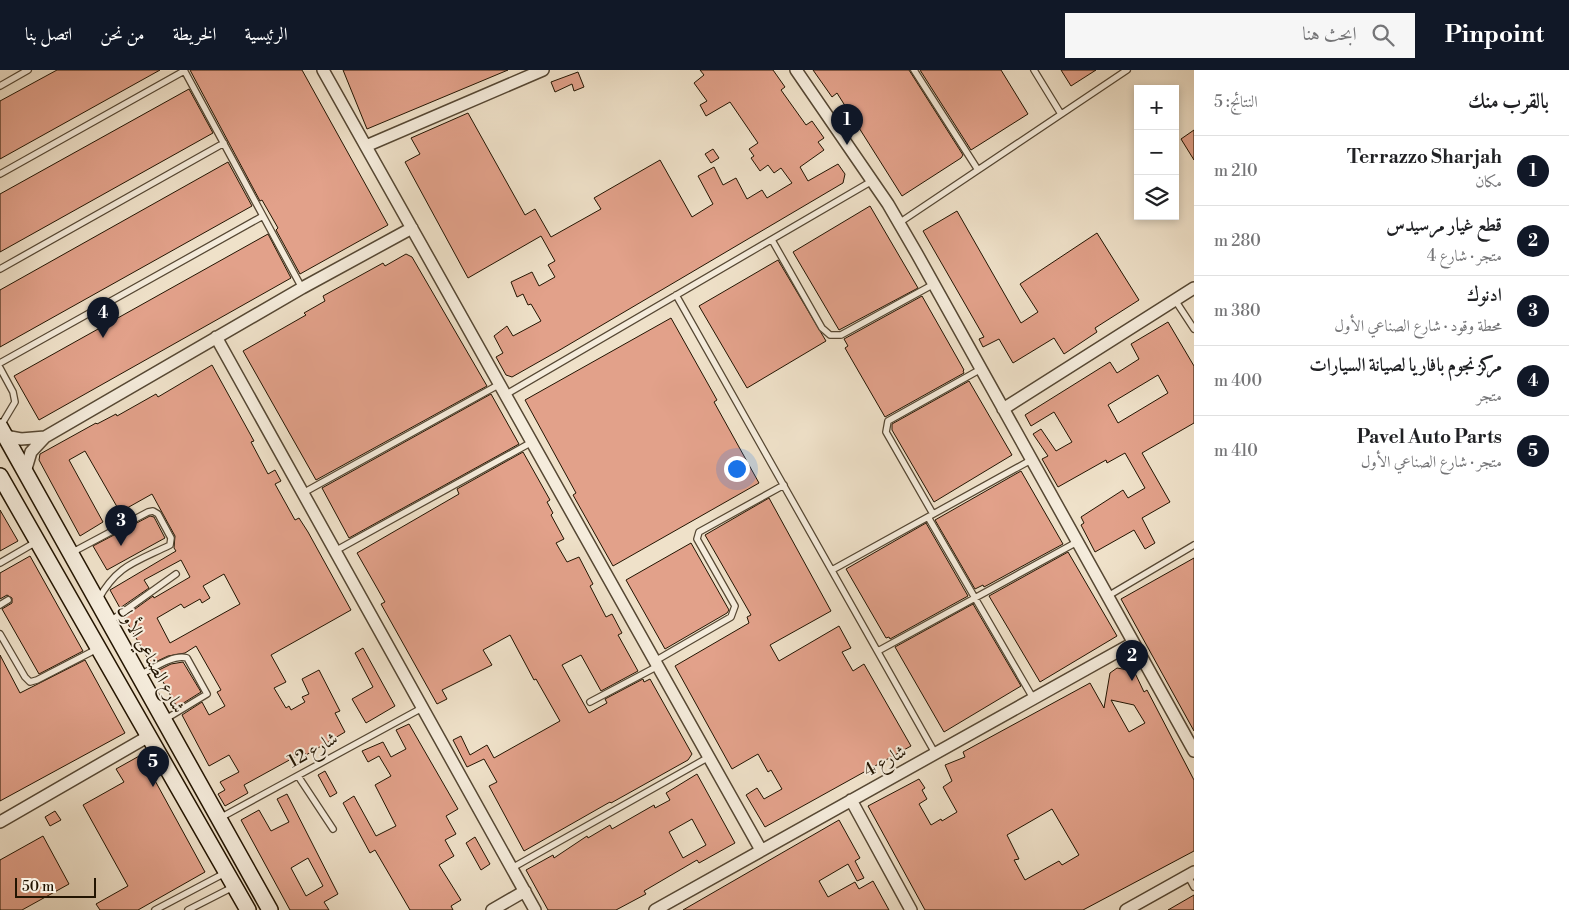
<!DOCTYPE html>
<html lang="ar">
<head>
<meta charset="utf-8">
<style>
	:root { --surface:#fff; --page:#f6f6f6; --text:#202124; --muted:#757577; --line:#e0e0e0; --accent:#111827 }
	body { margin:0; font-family:"Libre Bodoni",Amiri,serif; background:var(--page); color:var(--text); direction:rtl }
	.controls { position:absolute; right:15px; top:15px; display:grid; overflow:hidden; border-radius:0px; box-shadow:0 2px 8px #0003 }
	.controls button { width:45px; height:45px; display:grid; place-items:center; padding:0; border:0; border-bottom:1px solid var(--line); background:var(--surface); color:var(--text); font:25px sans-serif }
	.scale { position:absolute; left:15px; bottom:12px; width:81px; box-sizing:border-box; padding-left:5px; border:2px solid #221401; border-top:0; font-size:14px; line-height:18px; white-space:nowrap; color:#221401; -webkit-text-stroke:4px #f5ecdc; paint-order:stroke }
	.you { position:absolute; left:736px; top:398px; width:18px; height:18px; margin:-12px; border:4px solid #fff; border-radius:50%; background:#1a73e8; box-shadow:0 0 0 8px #1a73e833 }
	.badge { display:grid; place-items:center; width:32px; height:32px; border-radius:50%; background:var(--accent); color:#fff; font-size:16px; font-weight:700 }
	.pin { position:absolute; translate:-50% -41px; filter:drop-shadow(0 1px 2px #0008) }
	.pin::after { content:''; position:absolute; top:26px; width:18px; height:15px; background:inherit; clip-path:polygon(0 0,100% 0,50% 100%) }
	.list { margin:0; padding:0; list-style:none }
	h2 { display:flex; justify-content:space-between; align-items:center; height:65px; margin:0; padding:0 20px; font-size:21px }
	h2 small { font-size:16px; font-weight:400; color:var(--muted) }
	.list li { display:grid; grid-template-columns:32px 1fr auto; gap:15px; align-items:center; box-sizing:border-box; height:70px; padding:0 20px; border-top:1px solid var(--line) }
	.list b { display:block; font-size:19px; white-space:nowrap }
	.list p { margin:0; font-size:16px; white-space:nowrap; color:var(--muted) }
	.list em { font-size:16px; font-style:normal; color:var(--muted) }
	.icon { flex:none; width:28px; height:28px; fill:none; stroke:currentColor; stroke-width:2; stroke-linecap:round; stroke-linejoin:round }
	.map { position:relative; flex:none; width:1194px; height:840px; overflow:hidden; direction:ltr }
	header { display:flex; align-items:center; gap:30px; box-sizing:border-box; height:70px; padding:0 25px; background:var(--accent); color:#fff }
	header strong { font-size:24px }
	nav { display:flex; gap:28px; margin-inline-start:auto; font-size:18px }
	.search { width:350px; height:45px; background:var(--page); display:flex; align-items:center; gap:12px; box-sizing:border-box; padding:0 18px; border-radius:0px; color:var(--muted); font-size:19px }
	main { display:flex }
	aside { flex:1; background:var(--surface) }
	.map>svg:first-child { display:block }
	.building { fill:#e2a18a; stroke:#221401; fill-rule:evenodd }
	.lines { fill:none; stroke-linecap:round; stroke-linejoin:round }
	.service-casing { stroke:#554733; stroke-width:8 }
	.minor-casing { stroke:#554733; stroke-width:14 }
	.secondary-casing { stroke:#221401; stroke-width:18 }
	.service { stroke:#f5ecdc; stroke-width:5.5 }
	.minor { stroke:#f5ecdc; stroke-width:11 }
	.secondary { stroke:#f5ecdc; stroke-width:15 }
	.labels { text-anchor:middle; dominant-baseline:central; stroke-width:4; stroke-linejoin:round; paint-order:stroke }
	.street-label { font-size:18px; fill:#221401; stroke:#f5ecdc }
</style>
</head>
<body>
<header>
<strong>Pinpoint</strong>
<div class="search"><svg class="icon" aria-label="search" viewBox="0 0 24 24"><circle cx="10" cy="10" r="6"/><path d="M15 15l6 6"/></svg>ابحث هنا</div>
<nav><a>الرئيسية</a><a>الخريطة</a><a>من نحن</a><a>اتصل بنا</a></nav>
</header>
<main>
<aside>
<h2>بالقرب منك<small>النتائج: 5</small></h2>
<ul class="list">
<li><span class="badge">1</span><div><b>Terrazzo Sharjah</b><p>مكان</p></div><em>210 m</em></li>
<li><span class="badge">2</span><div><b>قطع غيار مرسيدس</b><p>متجر · شارع 4</p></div><em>280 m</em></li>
<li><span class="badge">3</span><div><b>ادنوك</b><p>محطة وقود · شارع الصناعي الأول</p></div><em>380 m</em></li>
<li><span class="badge">4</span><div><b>مركز نجوم بافاريا لصيانة السيارات</b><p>متجر</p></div><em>400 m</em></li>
<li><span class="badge">5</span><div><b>Pavel Auto Parts</b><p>متجر · شارع الصناعي الأول</p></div><em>410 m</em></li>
</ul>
</aside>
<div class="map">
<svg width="1194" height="840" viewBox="0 0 1194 840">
	<rect width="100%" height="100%" fill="#efe1c9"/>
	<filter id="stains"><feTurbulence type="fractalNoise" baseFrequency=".004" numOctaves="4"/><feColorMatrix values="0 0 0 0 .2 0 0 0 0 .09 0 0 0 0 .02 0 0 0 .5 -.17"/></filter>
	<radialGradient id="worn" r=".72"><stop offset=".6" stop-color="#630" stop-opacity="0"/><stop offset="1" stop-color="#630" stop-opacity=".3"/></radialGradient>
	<path class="building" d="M57,0H160L0,89V31Z
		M190,0H302L388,155L300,204L276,160L278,158L262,130L260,131Z
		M343,0H508L367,59Z
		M700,0H773L785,17L781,20L806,55L812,51L824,68L818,72L824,80L800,97L808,111L838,94L845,104L843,113L558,281L512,307L506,305L496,287L503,283L494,266L507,256L513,266L541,251L531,234L528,235L523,224L517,227L511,212L532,202L539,216L555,207L548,195L555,191L541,166L468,208L405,92L420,84L411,68L468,43L525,145L535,139L551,167L601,139L594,128L660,90L692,147L713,134L698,106L714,97L723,115L736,108L747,129L762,120L767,128L792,113L781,98L774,103L768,95L760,101L751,88L754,86L749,79L758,73L730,32L706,46L700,35L707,31L694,13L704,5Z
		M813,0H909L963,85L961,88L902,126L837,23L832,27Z
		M920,0H1001L1028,44L971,80Z
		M1061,0H1096L1071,16Z
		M578,2L584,17L574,21L572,14L555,22L551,12Z
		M189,19L213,63L0,182V124Z
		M1194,60V90L1181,69Z
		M713,79L719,88L711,93L705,84Z
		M228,92L252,136L0,277V220Z
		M870,136L918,218L839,260L793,182Z
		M957,141L1021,253L1038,242L1020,214L1097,163L1139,230L1095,258L1097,262L1064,284L1054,268L1013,293L999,269L983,277L979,269L984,267L923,161Z
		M268,164L291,208L39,350L14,306Z
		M406,184L412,187L487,316L316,410L243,281L306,245L304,243L325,231L323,226L383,193L385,196Z
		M778,190L826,271L747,318L699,236Z
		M922,226L964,300L963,301L964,303L885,347L845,278L848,276L844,269Z
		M671,248L717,330L714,332L759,413L613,496L573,425L576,423L525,330Z
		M1168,252L1194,296V353L1142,383L1170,432L1142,448L1155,473L1145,479L1134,460L1095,482L1081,455L1084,453L1081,447L1123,420L1128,428L1145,418L1125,383L1107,393L1106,390L1058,417L1042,389L1048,386L1033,364L1041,359L1056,381L1072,372L1054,342L1031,356L1025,345L1110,292L1117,303L1139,289L1131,274ZM1158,305L1168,323L1118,353L1108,335Z
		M212,295L254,371L251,372L268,404L275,400L281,411L275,414L295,450L299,448L308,462L351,540L271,585L286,612L274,618L286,638L289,636L291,640L305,632L302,627L309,624L302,609L319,600L340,641L335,643L345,662L306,685L304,682L244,715L248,723L225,736L218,724L225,720L220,712L239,702L229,685L209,696L182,645L202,632L209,645L225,636L217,622L221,620L196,576L185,583L168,586L151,594L124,547L153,526L154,528L190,507L181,490L144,510L149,518L120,538L110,520L176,481L174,478L175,466L152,424L120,442L85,381L69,390L103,452L80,466L39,390L40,384L96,353L97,354L116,344L117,346L156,324L158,327ZM224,504L240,534L170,573L157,548L181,534L184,538L200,529L202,533L210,528L203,516Z
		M969,311L1012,385L934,432L892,360V354Z
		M491,324L519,374L349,468L322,418Z
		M523,382L550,430L547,432L553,443L551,445L564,469L556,473L567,492L579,487L593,514L590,516L606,547L612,544L622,563L618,565L638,601L601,621L581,585L562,595L589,643L607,633L605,629L643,609L644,612L650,609L692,684L688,690L611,733L610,732L524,781L489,716L497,712L484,689L467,697L453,670L461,666L470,685L487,675L494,688L560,651L536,609L534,610L510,565L483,580L492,595L442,620L447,629L437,634L381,534L385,532L357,483L459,424L457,419Z
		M1021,401L1063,474L984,517L983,515L975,519L935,450Z
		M769,428L831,541L770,575L779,591L839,556L851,578L842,582L853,601L864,594L911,676L765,757L746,725L757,718L764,729L782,719L771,700L768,702L758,684L732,699L675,596L749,553L747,547L751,545L705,465Z
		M0,440L18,471L0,481Z
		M150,446L154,447L165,468L107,500L93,476Z
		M926,453L968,526L890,569L889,567L886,568L846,499Z
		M691,473L729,540L727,543L665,579L626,510Z
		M1068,482L1117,566L1040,612L989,526Z
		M30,486L83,581L39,604L2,539L12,533V528L7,525L0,529V503Z
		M1194,488V661L1121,529Z
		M973,534L1021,616L944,662L895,577Z
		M363,578L395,636L366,653L352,629L373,617L355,583Z
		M0,585L20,623L85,590L125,663L0,731Z
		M183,592L201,622L177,637L157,601L171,594Z
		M1117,598L1134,601L1144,622L1147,620L1194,710V781L1083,840H925L868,736L919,709L925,718L922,720L927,729L919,734L931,755L941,749L942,751L957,742L943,717L952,711L945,695L965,687L963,682L1090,613L1104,638L1110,603ZM1111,630L1134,635L1145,653L1129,662ZM1052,739L1079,785L1062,795L1059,791L1025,810L1014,790L1019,789L1007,765Z
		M409,654L458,739L446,746L456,764L445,770L454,786L439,795L461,830L451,836L453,840H410L375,780L370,783L343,733L354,726L376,766L396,756L375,715L391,706L379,686L368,692L362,681L383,672L391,687L406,679L396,660Z
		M141,685L205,802L138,840H100L96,834L128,816L83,735L124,712L116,699Z
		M325,701L337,723L330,727L318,705Z
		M697,704L735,773L699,793L697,790L644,821L646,824L616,840H548L526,800L553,785L554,788L587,766L588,768L610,755L612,759L654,735L655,738L670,730L666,723ZM692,749L706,775L683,788L669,762Z
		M287,724L338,824L324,832L329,840H290L241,750L259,740L271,761L289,752L277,729ZM308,788L323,816L306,826L291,798Z
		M55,741L61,750L50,756L45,747Z
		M839,750L860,788L855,791L864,808L857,811L848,794L819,811L828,827L855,812L859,819L873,811L889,840H683Z
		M43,766L69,814L22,840H0V790Z
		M475,767L490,794L481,800L466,773Z
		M1194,825V840H1168Z"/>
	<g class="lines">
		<g class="service-casing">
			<path id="service" d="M184,0L302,218
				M914,0L978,100
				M1034,0L1061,44
				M0,16L28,0
				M0,104L184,1
				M899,153L1127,0
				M772,170L822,258L830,265H841L934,214
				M0,199L224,73
				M676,225L935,683
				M1175,230L1194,259
				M0,293L263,146
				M0,298L13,322L15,332L0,357
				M505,325L872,111
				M303,423L500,314
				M933,444L886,362L888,351L981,299
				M928,447L1033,628
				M335,481L532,372
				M71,483L148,442L153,441L158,444L171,468L170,475C136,492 117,495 98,530
				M0,493L36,472
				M832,500L1031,390
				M1108,526L1194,475
				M0,535L8,530
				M109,552L176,504
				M0,564L25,607L30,612L37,610L97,579
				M878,581L1077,472
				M655,591L731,547L735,536L697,469L699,462L784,415
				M140,605C152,599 173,584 187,588L207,624L164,650
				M590,632L658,596
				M298,706L333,759
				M220,748L422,638
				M512,798L709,687
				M1188,806L1194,817
				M155,840L225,803
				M188,840L233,817"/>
		</g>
		<g class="minor-casing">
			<path id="minor" d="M323,0L761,780
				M796,0L888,134L917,184L1194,681
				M366,76L543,0
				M216,267L535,840
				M1003,339L1194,218
				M5,366L21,369L45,367
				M25,402L31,382L45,367L302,218L412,158
				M851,730L911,840
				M0,752L149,666
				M492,840L525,821
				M655,840L1133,573
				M1126,840L1194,802"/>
		</g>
		<g class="secondary-casing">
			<path id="secondary" d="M0,357L270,840
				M0,406L248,840"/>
		</g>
		<use href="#service" class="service"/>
		<use href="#minor" class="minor"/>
		<use href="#secondary" class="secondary"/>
	</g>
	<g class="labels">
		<g class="street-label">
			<text transform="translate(151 589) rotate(61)">شارع الصناعي الأول</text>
			<text transform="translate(313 680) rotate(-29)">شارع 12</text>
			<text transform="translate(885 691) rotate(-29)">شارع 4</text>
		</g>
	</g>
	<rect width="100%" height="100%" filter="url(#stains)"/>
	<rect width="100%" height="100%" fill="url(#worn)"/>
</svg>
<div class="controls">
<button>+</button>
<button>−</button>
<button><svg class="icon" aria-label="layers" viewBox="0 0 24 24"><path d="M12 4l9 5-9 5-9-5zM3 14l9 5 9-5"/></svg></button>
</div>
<div class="scale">50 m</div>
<div class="you"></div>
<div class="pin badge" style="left:847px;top:75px">1</div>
<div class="pin badge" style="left:1132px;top:611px">2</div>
<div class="pin badge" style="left:121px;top:476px">3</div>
<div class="pin badge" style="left:103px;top:268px">4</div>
<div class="pin badge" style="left:153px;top:717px">5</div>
</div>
</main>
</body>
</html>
